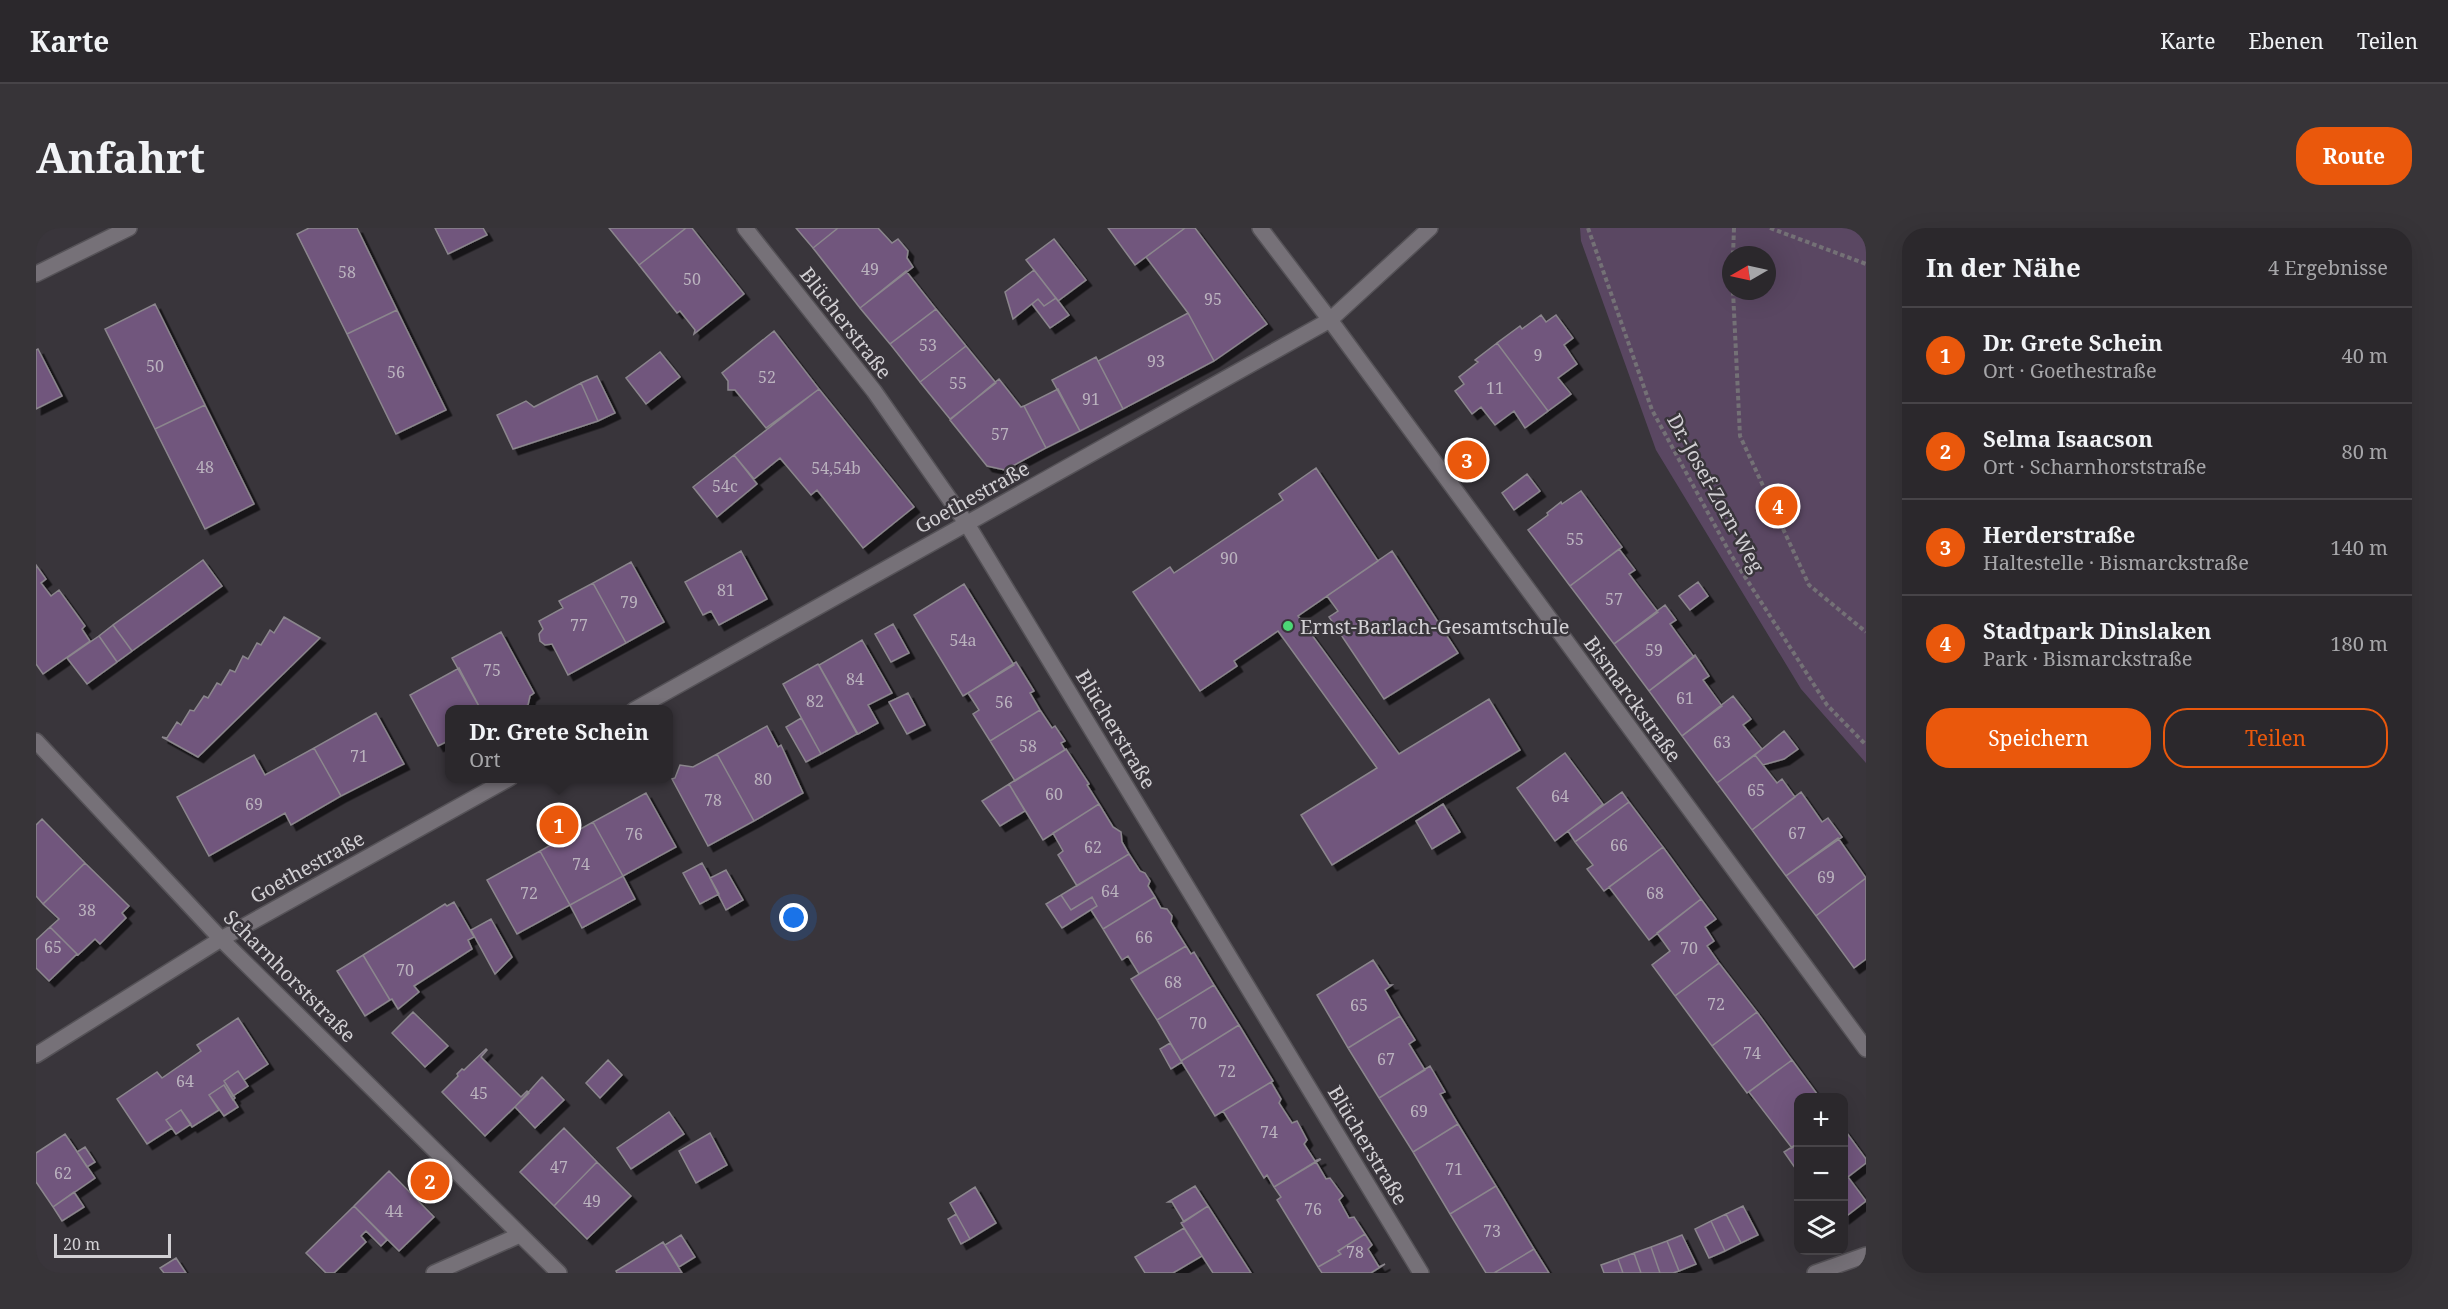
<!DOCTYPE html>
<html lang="de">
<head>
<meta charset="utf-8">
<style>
	:root { --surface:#2b282c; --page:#373438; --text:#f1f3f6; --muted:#a6a6a9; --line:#474448; --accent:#ea580c }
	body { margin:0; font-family:"Noto Serif",serif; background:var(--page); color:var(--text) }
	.controls { position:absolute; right:18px; bottom:18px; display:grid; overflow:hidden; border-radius:12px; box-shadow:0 6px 24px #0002 }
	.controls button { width:54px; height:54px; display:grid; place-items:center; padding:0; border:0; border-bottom:2px solid var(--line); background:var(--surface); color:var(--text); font:30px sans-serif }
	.compass { position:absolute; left:1686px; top:18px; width:54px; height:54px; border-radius:50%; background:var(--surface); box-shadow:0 6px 24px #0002; rotate:261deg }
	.scale { position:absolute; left:18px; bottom:15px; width:117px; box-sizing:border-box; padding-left:6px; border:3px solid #d2d0d4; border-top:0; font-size:16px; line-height:21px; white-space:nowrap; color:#d2d0d4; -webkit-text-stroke:4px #39353b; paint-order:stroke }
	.you { position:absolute; left:758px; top:690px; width:21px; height:21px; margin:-15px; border:4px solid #fff; border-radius:50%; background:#1a73e8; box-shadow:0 0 0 9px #1a73e833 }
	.badge { display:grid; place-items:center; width:39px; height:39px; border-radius:50%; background:var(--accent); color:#fff; font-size:20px; font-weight:700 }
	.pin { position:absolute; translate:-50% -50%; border:3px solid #fff; box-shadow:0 2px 6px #0006 }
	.popup { position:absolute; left:409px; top:477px; width:228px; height:78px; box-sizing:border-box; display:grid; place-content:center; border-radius:12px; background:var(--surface); filter:drop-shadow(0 2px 4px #0005); font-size:20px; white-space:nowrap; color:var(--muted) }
	.popup b { font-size:22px; color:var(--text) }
	.popup::after { content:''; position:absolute; left:50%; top:100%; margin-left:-12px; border:12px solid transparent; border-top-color:var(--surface) }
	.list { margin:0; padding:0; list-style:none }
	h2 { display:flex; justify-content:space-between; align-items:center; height:78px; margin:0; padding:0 24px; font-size:26px }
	h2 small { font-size:20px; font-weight:400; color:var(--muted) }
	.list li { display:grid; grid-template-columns:39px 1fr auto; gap:18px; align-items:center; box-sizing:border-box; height:96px; padding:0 24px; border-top:2px solid var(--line) }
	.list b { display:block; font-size:22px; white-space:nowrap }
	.list p { margin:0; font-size:20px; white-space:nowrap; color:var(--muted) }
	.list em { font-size:20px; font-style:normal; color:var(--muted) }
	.actions { display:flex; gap:12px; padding:18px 24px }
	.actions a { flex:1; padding:14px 0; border:2px solid var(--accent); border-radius:24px; text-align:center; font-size:21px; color:var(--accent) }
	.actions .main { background:var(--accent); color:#fff }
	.icon { flex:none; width:33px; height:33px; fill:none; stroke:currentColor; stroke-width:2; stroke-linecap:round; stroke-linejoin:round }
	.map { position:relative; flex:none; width:1830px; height:1045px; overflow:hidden; border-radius:24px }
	header { display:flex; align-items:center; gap:36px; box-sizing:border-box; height:84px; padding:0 30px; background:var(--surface); border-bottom:2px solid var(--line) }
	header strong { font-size:28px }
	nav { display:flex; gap:33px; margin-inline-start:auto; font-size:21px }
	.intro { display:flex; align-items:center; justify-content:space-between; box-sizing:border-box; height:144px; padding:0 36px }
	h1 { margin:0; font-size:42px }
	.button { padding:15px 27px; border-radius:24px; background:var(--accent); color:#fff; font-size:21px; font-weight:700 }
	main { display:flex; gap:36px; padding:0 36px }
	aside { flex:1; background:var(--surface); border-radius:24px; box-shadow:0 6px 24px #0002 }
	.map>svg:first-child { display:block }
	.green { fill:#5a4762; fill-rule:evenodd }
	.building { fill:#71567d; stroke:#8b868d; stroke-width:1.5; filter:url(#shadow) }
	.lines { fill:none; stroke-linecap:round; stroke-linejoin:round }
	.minor-casing { stroke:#555257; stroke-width:18 }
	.path { stroke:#747176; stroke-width:4; stroke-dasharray:4.5 3; stroke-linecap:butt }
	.minor { stroke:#767178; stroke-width:15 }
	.poi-dot { fill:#4cd676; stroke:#39353b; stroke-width:2 }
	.labels { text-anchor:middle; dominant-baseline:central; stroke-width:5; stroke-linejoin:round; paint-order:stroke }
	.number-label { font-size:16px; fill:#bab2be }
	.street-label { font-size:20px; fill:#d2d0d4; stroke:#39353b }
	.poi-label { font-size:20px; fill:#d2d0d4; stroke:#39353b; text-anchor:start }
</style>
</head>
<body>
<header>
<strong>Karte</strong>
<nav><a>Karte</a><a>Ebenen</a><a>Teilen</a></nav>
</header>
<div class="intro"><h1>Anfahrt</h1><a class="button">Route</a></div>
<main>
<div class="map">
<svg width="1830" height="1045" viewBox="0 0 1830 1045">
	<defs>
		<filter id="shadow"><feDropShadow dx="5.5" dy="5.5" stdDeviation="0" flood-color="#0009"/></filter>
	</defs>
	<rect width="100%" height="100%" fill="#39353b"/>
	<path class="green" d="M1544,0H1830V535L1765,461L1620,222L1545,13ZM1695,27H1731V63H1695Z"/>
	<path class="building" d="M273,0H321L361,82L311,106L261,6Z
		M399,0H447L451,7L412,26Z
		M573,0H650L603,37Z
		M650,0H656L708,66L658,106L659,102L644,83L641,85L603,37Z
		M760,0H802L777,20Z
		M802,0H842L856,15L862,11L872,23L871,30L877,39L824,80L777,20Z
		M1072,0H1149L1099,37Z
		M1149,0H1159L1231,96L1178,133L1152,85L1110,29Z
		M1018,11L1050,52L1022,73L990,32Z
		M998,42L1020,70L1008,78L1002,71L977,91L969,64Z
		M870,43L900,81L854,116L824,80Z
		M1020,70L1033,87L1014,100L996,76L1002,71L1008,78Z
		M119,76L169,177L119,201L69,101Z
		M900,81L930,118L884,154L854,116Z
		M361,82L410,182L360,206L311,106Z
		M1152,85L1178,133L1087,181L1062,133Z
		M1505,87L1510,94L1520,87L1537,110L1528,117L1541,136L1522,150L1535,166L1512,183L1461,115L1484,98L1486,101Z
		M738,103L783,161L730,200L699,162H692V153L686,145Z
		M1461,115L1512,183L1489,200L1478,183L1459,197L1445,179L1436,186L1419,163L1428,156L1423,149L1442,134L1439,132Z
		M930,118L960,155L914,191L884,154Z
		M2,121L26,168L0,181V122Z
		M624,124L644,149L610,176L590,150Z
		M1060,129L1087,181L1044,203L1016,152Z
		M561,148L579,185L562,193L545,155Z
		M963,151L985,179L988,178L1010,220L969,242L951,238L914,192Z
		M545,155L562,193L477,221L461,187L490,173L498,179Z
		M783,161L878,279L827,320L781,262L775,267L744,230L718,251L698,227Z
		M1022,161L1044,203L1010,220L988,178Z
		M169,177L218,276L169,301L119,201Z
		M698,227L721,256L681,289L657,259Z
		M1280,240L1342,333L1262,388L1363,526L1453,471L1484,522L1296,637L1265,587L1341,540L1242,403L1198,433L1201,438L1164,463L1097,364L1134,339L1138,345L1247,272L1243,266Z
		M1491,246L1504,263L1478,282L1466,265Z
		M1545,263L1586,319L1534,358L1492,302L1512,287L1511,285L1525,274L1526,276Z
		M1583,321L1599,342L1593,346L1622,384L1578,416L1534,358Z
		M705,323L731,371L683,397L675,383L667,387L649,354Z
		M1356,323L1422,425L1348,471L1293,389L1302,383L1291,368Z
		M167,332L186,358L96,423L77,397Z
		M595,334L628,394L590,415L557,355Z
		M0,337L10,351L5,355L15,368L23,362L49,398L46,401L54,413L7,446L0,436Z
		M1662,354L1672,368L1654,382L1643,368Z
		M557,355L590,415L532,447L516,416L509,417L504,413L503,406L507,401L503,393L527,380L523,373Z
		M928,356L978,437L927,468L878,387Z
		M1629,377L1640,392L1634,396L1658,429L1613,463L1578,416Z
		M248,389L284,410L162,529L126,509L131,510L141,494L145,497L154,482L158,483L168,468L172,470L181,455L185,457L194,442L199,444L207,428L212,431L221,415L225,417L234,402L238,405Z
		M857,396L873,425L855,434L839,406Z
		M77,397L96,423L81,434L63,408Z
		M465,404L498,465L494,468L492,477L484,482H478L474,478L468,482H445L416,430Z
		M63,408L81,434L51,456L31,430Z
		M826,412L856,465L832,477L842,495L822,506L783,437Z
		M1659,427L1673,448L1667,452L1686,478L1646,508L1613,463Z
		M980,434L998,463L994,465L1004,482L954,513L937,486L943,482L932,465Z
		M782,436L821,506L785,526L747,456Z
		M423,440L445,482H414V512L402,518L374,467Z
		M872,465L889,497L871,506L853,474Z
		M1697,468L1715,491L1707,497L1726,521L1681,555L1646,508Z
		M1004,482L1016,500L1019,498L1029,513L1025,515L1029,522L979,553L954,513Z
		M340,485L368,536L305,568L278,520Z
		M765,490L785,526L770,534L750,499Z
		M731,498L742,519L745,517L767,565L718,593L681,526Z
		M1748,503L1762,521L1748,531L1727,537L1719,527Z
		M278,520L305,568L255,597L249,585L173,628L141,569L218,527L229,547Z
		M1030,521L1053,556L1051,557L1063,576L1007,612L973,556Z
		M1529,525L1567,576L1519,613L1481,560Z
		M681,526L718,593L672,618L636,551L639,550L644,537L657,539Z
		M1719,527L1741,555L1746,551L1759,569L1716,602L1681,555Z
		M973,556L989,583L964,598L946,573Z
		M1586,564L1593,574L1539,614L1532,603Z
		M1765,564L1786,594L1792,590L1806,609L1750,648L1716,602Z
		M610,565L640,619L587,648L557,594Z
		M1593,574L1627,619L1568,663L1551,641L1557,637L1539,614Z
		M1063,576L1077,599L1085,604L1086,614L1093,626L1041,658L1022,627L1027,623L1017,605Z
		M1407,576L1424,604L1396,621L1380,593Z
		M6,591L49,635L7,676L0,668V597Z
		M557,594L587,648L534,677L504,623L522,613L521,610L537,601L539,604Z
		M1802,610L1830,650L1780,688L1750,648Z
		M1627,619L1665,671L1613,712L1573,659Z
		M504,623L534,677L481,706L451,652Z
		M1093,626L1104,643L1109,645L1114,653L1112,658L1119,669L1067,701L1055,682L1061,678L1056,669L1035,682L1025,667Z
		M49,635L93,678L86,685L90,690L64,716L59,711L42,727L14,699L23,691L7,676Z
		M666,635L683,666L664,676L647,645Z
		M690,642L707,672L690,682L674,650Z
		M587,648L599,671L546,700L534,677Z
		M1830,650V731L1818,740L1780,688Z
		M1025,667L1035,682L1056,669L1061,678L1026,700L1010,676Z
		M1119,669L1125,680L1131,681L1136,688L1135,694L1150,718L1103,746L1092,728L1086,732L1067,701Z
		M1665,671L1680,691L1669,699L1678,713L1671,718L1683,735L1639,768L1616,737L1634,723L1621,705Z
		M418,674L438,709L432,712L436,721L378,758L383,764L362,781L356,771L354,772L327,727L409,676L411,678Z
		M455,691L476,729L459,746L435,702Z
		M14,699L41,726L13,753L0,740V712Z
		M1150,718L1155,726L1158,724L1178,757L1121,792L1095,751Z
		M327,727L354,772L329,788L301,743Z
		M1337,732L1353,757H1356L1349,762L1364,788L1312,820L1281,767Z
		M1683,735L1721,784L1676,818L1639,768Z
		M1178,757L1203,797L1145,833L1121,792Z
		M377,784L412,818L389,839L356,805Z
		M1721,784L1756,832L1711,865L1676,818Z
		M1364,788L1379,812L1373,816L1389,842L1343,870L1312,820Z
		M202,790L232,836L208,852L202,843L188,853L199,870L197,872L188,857L173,867L183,882L156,899L145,882L130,892L136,900L111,916L81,871L121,844L126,850L165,823L161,817Z
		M1203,797L1237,853L1179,888L1145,833Z
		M1134,815L1146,834L1135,841L1124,821Z
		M450,821L451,822L445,829L485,869L491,863L493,865L449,908L406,864L422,848L421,846L426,841L428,842Z
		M572,832L586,847L564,870L550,855Z
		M1756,832L1784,870H1762V915L1756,920L1713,864Z
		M1394,838L1409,864L1404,866L1422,896L1377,924L1343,870Z
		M202,843L212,858L197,868L188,853Z
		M506,849L528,872L499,900L479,879Z
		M1235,854L1245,871L1243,875L1256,895L1261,893L1271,912L1268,916L1279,933L1284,931L1238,959L1231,947L1228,950L1187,883Z
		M188,857L202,879L188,888L173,867Z
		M145,882L155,896L140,906L130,892Z
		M633,884L648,906L595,941L581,920Z
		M1422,896L1460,958L1414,986L1377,924Z
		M528,900L561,934L518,978L484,944Z
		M1808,901L1830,931V935L1812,949L1830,973L1808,990Z
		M674,905L691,937L660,955L643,923Z
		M29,906L59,950L17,979L0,954V925Z
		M1762,915V944L1748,924Z
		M49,919L59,934L51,939L41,924Z
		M1285,931L1280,934L1290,951L1294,950L1307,968L1303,972L1313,990L1318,989L1329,1006L1302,1023L1305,1026L1282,1039L1241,972L1245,969L1238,959Z
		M561,934L595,968L551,1011L518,978Z
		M353,943L398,989L363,1023L318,978Z
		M1159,958L1172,978L1148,994L1136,974H1132Z
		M1460,958L1498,1021L1458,1045H1450L1414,986Z
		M939,959L960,995L934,1011L914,975Z
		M38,964L48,979L26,993L17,979Z
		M318,978L351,1012L345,1018L330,1003L325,1008L330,1014L298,1045H290L270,1025Z
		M1172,978L1215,1045H1177L1145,995Z
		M1707,978L1722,1007L1705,1015L1690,986Z
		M920,986L934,1011L925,1016L912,991Z
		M1690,986L1705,1015L1689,1023L1675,993Z
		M1675,993L1689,1023L1673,1030L1659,1001Z
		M1148,1000L1166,1028L1137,1045H1109L1099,1029Z
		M1329,1006L1336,1017L1332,1021L1343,1039L1349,1036L1335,1045H1286L1282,1039L1305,1026L1302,1023Z
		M645,1007L659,1029L643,1039L629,1017Z
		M1646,1007L1660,1036L1643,1043L1631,1013Z
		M1631,1013L1643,1043L1637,1045H1624L1615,1019Z
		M627,1014L646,1045H581L580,1043Z
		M1615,1019L1624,1045H1605L1598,1025Z
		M1498,1021L1513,1045H1458Z
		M1598,1025L1605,1045H1587L1582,1031Z
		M140,1030L150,1045H128L124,1040Z
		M1582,1031L1587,1045H1568L1565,1037Z"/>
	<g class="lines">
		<g class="minor-casing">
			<path id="minor" d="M709,0L838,163L931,296L1385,1045
				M1224,0L1294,92L1830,821
				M0,46L93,0
				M598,482L1294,92L1394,0
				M0,513L185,711L523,1045
				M0,827L185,711L474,550
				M398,1045L484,1007
				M1779,1045L1830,1027"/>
		</g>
		<path class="path" d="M1552,0L1616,182L1695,327L1791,477L1830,517
			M1734,0L1830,36
			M1697,27L1698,0
			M1697,63L1704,208L1773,357L1830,404"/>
		<use href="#minor" class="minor"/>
	</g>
	<circle class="poi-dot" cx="1252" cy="398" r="6"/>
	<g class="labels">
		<g class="number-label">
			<text x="834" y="41">49</text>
			<text x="311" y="44">58</text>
			<text x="656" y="51">50</text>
			<text x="1177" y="71">95</text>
			<text x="892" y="117">53</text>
			<text x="1502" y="127">9</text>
			<text x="1120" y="133">93</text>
			<text x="119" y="138">50</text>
			<text x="360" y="144">56</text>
			<text x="731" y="149">52</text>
			<text x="922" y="155">55</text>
			<text x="1459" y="160">11</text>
			<text x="1055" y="171">91</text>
			<text x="964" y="206">57</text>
			<text x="169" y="239">48</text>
			<text x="800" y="240">54,54b</text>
			<text x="689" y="258">54c</text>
			<text x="1539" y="311">55</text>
			<text x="1193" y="330">90</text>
			<text x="690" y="362">81</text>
			<text x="1578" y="371">57</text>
			<text x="593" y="374">79</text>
			<text x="543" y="397">77</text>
			<text x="927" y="412">54a</text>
			<text x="1618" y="422">59</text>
			<text x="456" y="442">75</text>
			<text x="819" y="451">84</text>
			<text x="1649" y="470">61</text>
			<text x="779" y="473">82</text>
			<text x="968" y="474">56</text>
			<text x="1686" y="514">63</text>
			<text x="992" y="518">58</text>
			<text x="323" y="528">71</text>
			<text x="727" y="551">80</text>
			<text x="1720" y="562">65</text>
			<text x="1018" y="566">60</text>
			<text x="1524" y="568">64</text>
			<text x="677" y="572">78</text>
			<text x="218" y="576">69</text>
			<text x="1761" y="605">67</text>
			<text x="598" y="606">76</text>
			<text x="1583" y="617">66</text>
			<text x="1057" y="619">62</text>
			<text x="545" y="636">74</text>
			<text x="1790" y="649">69</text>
			<text x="1074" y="663">64</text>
			<text x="493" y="665">72</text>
			<text x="1619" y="665">68</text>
			<text x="51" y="682">38</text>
			<text x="1108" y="709">66</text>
			<text x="17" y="719">65</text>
			<text x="1653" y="720">70</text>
			<text x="369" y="742">70</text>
			<text x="1137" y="754">68</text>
			<text x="1680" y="776">72</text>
			<text x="1323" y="777">65</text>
			<text x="1162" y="795">70</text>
			<text x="1716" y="825">74</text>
			<text x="1350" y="831">67</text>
			<text x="1191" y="843">72</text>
			<text x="149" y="853">64</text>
			<text x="443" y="865">45</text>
			<text x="1383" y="883">69</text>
			<text x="1233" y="904">74</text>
			<text x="523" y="939">47</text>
			<text x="1418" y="941">71</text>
			<text x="27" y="945">62</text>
			<text x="556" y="973">49</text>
			<text x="1277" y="981">76</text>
			<text x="358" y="983">44</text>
			<text x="1456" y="1003">73</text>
			<text x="1319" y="1024">78</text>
		</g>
		<g class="street-label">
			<text transform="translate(810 95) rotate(52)">Blücherstraße</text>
			<text transform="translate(1680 265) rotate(61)">Dr.-Josef-Zorn-Weg</text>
			<text transform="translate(936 269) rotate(-29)">Goethestraße</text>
			<text transform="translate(1597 471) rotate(54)">Bismarckstraße</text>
			<text transform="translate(1080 501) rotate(59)">Blücherstraße</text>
			<text transform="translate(271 639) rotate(-29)">Goethestraße</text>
			<text transform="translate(254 748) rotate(45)">Scharnhorststraße</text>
			<text transform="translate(1332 917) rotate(59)">Blücherstraße</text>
		</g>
		<g class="poi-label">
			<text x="1264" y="398">Ernst-Barlach-Gesamtschule</text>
		</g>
	</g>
</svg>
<div class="controls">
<button>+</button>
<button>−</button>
<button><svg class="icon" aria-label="layers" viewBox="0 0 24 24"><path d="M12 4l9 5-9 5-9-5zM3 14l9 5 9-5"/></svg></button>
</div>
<svg class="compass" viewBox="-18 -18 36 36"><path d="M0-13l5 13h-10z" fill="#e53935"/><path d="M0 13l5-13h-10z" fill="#a6a6a9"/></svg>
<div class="scale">20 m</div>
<div class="you"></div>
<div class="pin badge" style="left:523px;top:597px">1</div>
<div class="popup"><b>Dr. Grete Schein</b>Ort</div>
<div class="pin badge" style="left:394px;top:953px">2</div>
<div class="pin badge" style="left:1431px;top:232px">3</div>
<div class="pin badge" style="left:1742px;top:278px">4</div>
</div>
<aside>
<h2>In der Nähe<small>4 Ergebnisse</small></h2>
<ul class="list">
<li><span class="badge">1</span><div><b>Dr. Grete Schein</b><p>Ort · Goethestraße</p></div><em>40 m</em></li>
<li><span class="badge">2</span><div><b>Selma Isaacson</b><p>Ort · Scharnhorststraße</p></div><em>80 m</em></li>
<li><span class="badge">3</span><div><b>Herderstraße</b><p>Haltestelle · Bismarckstraße</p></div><em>140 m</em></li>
<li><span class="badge">4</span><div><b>Stadtpark Dinslaken</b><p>Park · Bismarckstraße</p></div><em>180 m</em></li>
</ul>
<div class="actions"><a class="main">Speichern</a><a>Teilen</a></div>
</aside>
</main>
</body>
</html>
